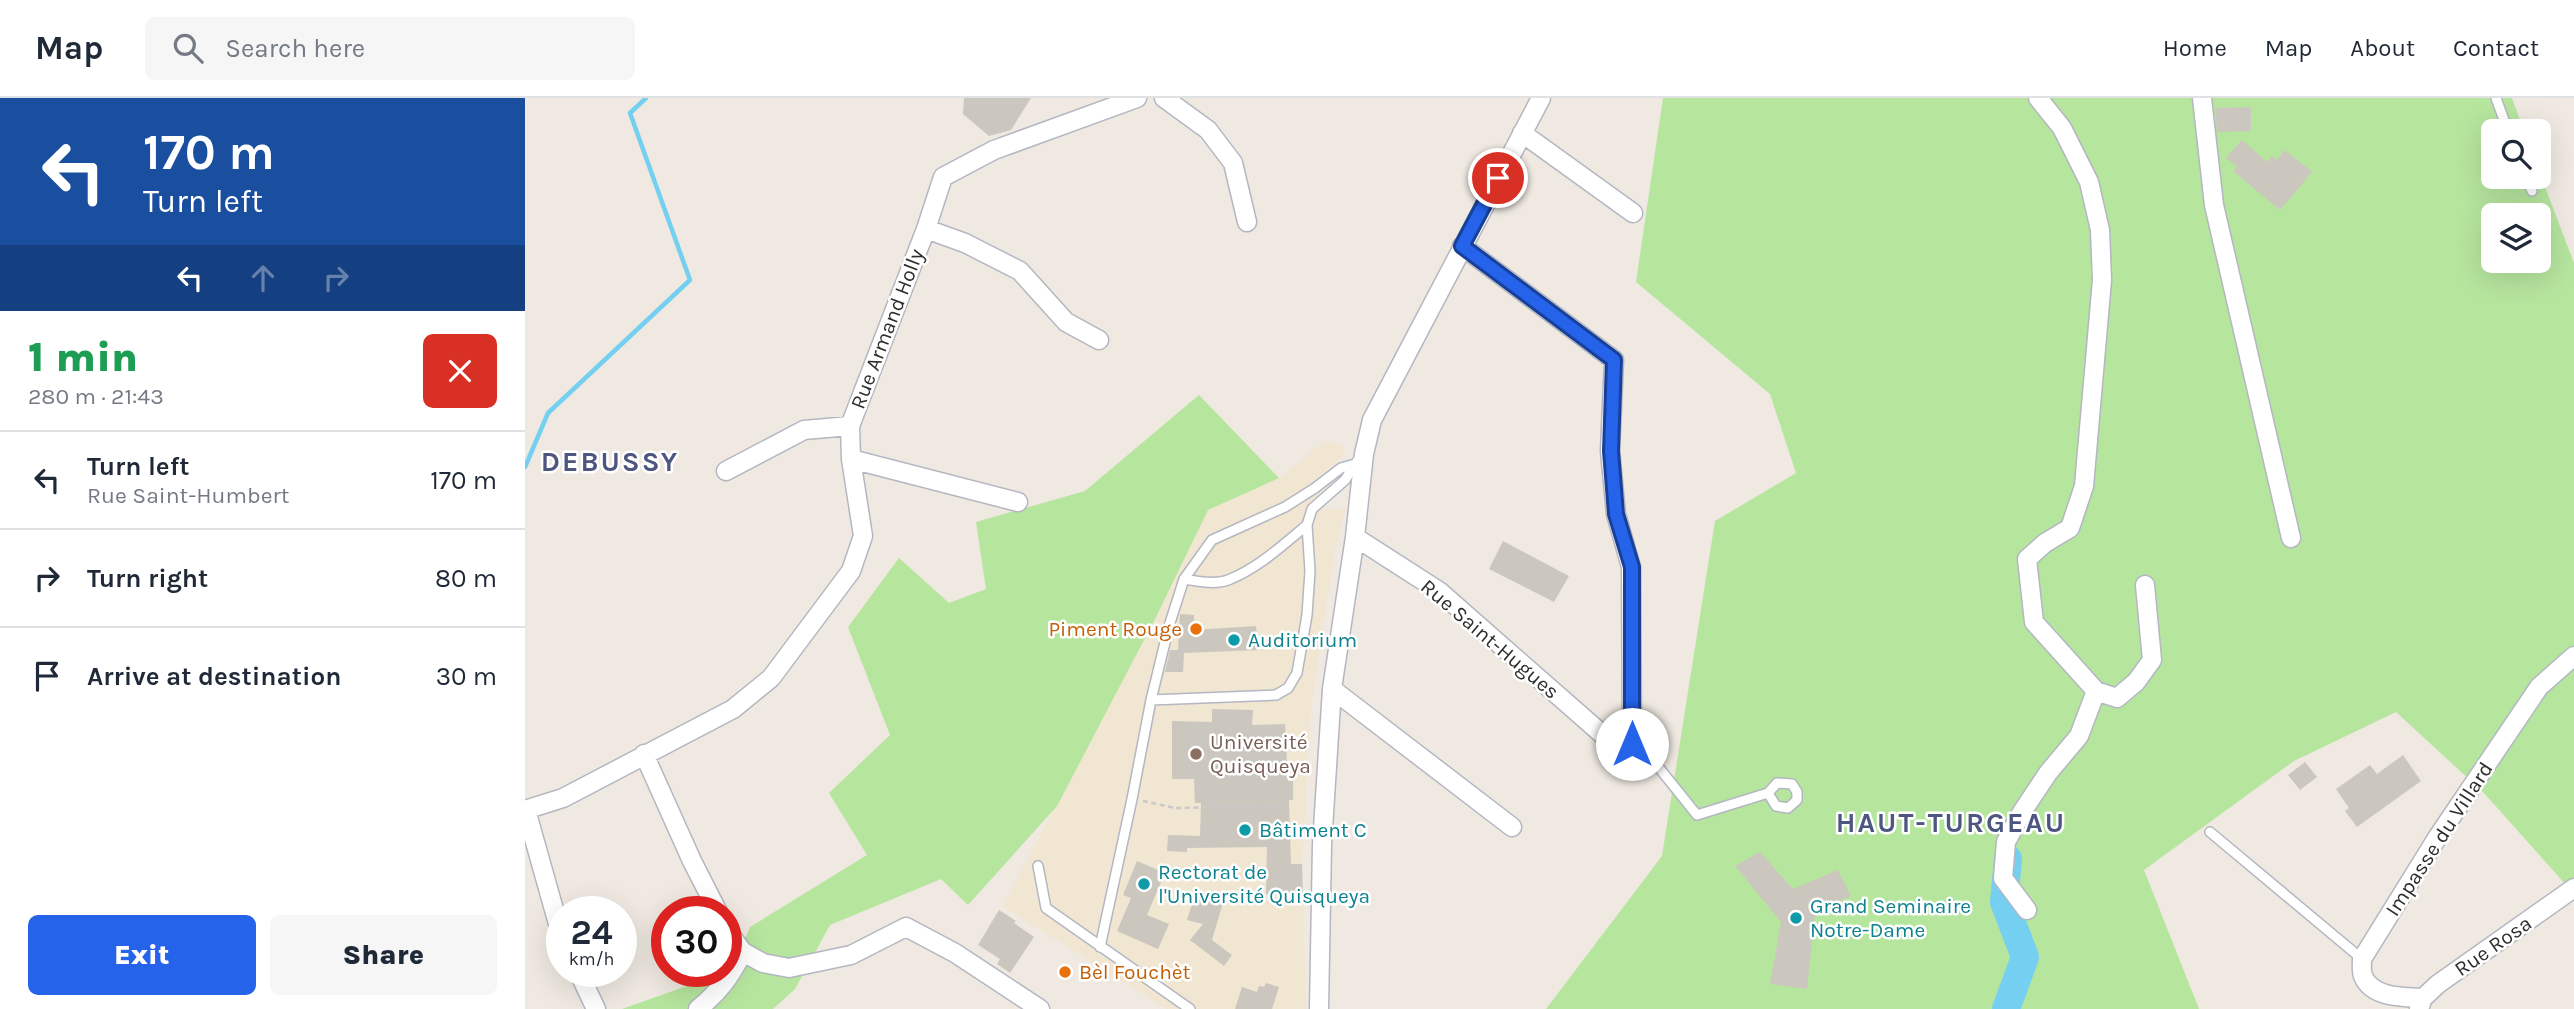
<!DOCTYPE html>
<meta charset="utf-8">
<style>
:root{--surface:#fff;--page:#f6f6f7;--text:#1f2937;--muted:#747a83;--line:#e0e1e3;--accent:#2563eb}
body{margin:0;font-family:Karla,sans-serif;background:var(--page);color:var(--text);height:100vh;display:flex;flex-direction:column;font-size:26px;white-space:nowrap}
*{box-sizing:border-box;margin:0}
p{font-size:23px;color:var(--muted)}
.icon{flex:none;width:38px;height:38px;fill:none;stroke:currentColor;stroke-width:2;stroke-linecap:round;stroke-linejoin:round}
.map{position:relative;flex:1;overflow:hidden}
.drawer{display:flex;flex-direction:column;background:var(--surface);width:525px}
.drawer>*{flex:none}
.guide{background:#1a4fa0;color:#fff;overflow:hidden}
.tools{position:absolute;left:1956px;top:21px;display:grid;gap:14px}
.tools a{display:grid;place-items:center;width:70px;height:70px;border-radius:10px;background:var(--surface);box-shadow:0 7px 28px #0002;font-size:35px}
.speed{position:absolute;left:21px;top:798px;display:flex;gap:14px;font-size:35px;font-weight:700;text-align:center}
.speed>*{display:grid;place-content:center;width:91px;height:91px;border-radius:50%;background:var(--surface);box-shadow:0 7px 28px #0002;line-height:1}
.speed small{font-size:18px;font-weight:400}
.speed .limit{border:10px solid #d22;background:#fff;color:#111}
.pin{position:absolute;display:grid;place-items:center;width:60px;height:60px;color:#fff;margin:-30px;border:4px solid #fff;border-radius:50%;box-shadow:0 2px 7px #0007}
.me{position:absolute;width:77px;margin:-38px;rotate:0deg;stroke-linejoin:round;filter:drop-shadow(0 0 5px #0008)}
.turn{display:flex;align-items:center;gap:24px;height:147px;padding:0 28px;font-size:32px}
.turn .icon{width:91px;height:91px;stroke-width:2.5}
.turn b{display:block;font-size:49px;line-height:60px}
.lanes{display:flex;align-items:center;height:66px;padding:0 28px;background:#0003;justify-content:center;gap:35px;direction:ltr}
.lanes .off{opacity:.35}
.round{display:grid;place-items:center;flex:none;width:74px;height:74px;border-radius:10px;background:var(--page)}
.summary{display:flex;align-items:center;justify-content:space-between;height:119px;padding:0 28px}
h1{font-size:42px;font-weight:800;line-height:52px;color:#1e9e55}
.primary-button{display:flex;gap:14px;margin-top:auto;padding:14px 28px}
.primary-button a{flex:1;height:80px;border-radius:10px;background:var(--accent);color:#fff;font-size:28px;font-weight:800;line-height:80px;text-align:center}
.primary-button a+a{background:var(--page);color:var(--text)}
ul{padding:0;list-style:none}
li{display:flex;align-items:center;gap:21px;height:98px;padding:0 28px;border-top:2px solid var(--line)}
li div{flex:1}
li b{display:block;font-size:26px}
li em{font-style:normal}
header{display:flex;align-items:center;gap:42px;box-sizing:border-box;height:98px;padding:0 35px;background:var(--surface);border-bottom:2px solid var(--line)}
header strong{font-size:33px}
nav{display:flex;gap:38px;margin-inline-start:auto;font-size:24px}
.search{width:490px;height:63px;background:var(--page);display:flex;align-items:center;gap:18px;box-sizing:border-box;padding:0 24px;border-radius:10px;color:var(--muted);font-size:26px}
main{display:flex;flex:1;min-height:0}
.map>svg:first-child{display:block}
.education{fill:#f0e6d1}
.green{fill:#b6e59e;fill-rule:evenodd}
.lines{fill:none;stroke-linecap:round;stroke-linejoin:round}
.stream{stroke:#75cff0;stroke-width:4.5}
.river{stroke:#75cff0;stroke-width:28}
.building{fill:#cbc7bf}
.lane-casing{stroke:#b4b7c1;stroke-width:12}
.street-casing{stroke:#b4b7c1;stroke-width:21}
.path{stroke:#c9c9c9;stroke-width:2.5;stroke-dasharray:5 3.5;stroke-linecap:butt}
.lane{stroke:#fff;stroke-width:9}
.street{stroke:#fff;stroke-width:18}
.route-casing{stroke:#184099;stroke-width:18}
.route{stroke:#2563eb;stroke-width:12}
.food-dot{fill:#e8710a;stroke:#fff;stroke-width:2.5}
.culture-dot{fill:#0f9aa8;stroke:#fff;stroke-width:2.5}
.education-dot{fill:#8d6e63;stroke:#fff;stroke-width:2.5}
.labels{text-anchor:middle;stroke-width:5;stroke-linejoin:round;paint-order:stroke}
.street-label{font-size:21px;fill:#2e2e2e;stroke:#fff}
.food-label{font-size:21px;fill:#c56008;stroke:#fff;text-anchor:end}
.culture-label{font-size:21px;fill:#0d838f;stroke:#fff;text-anchor:start}
.education-label{font-size:21px;fill:#785e54;stroke:#fff;text-anchor:start}
.district-label{font-size:28px;font-weight:bold;letter-spacing:2px;fill:#4d5680;stroke:#fff}
</style>
<header>
<strong>Map</strong>
<div class="search"><svg class="icon" aria-label="search" viewBox="0 0 24 24"><circle cx="10" cy="10" r="6"/><path d="M15 15l6 6"/></svg>Search here</div>
<nav><a>Home</a><a>Map</a><a>About</a><a>Contact</a></nav>
</header>
<main>
<section class="drawer">
<div class="guide">
<div class="turn"><svg class="icon" aria-label="left" viewBox="0 0 24 24"><path d="M17 20v-9H6M10 6l-5 5 5 5"/></svg><div><b>170 m</b>Turn left</div></div>
<div class="lanes"><svg class="icon" aria-label="left" viewBox="0 0 24 24"><path d="M17 20v-9H6M10 6l-5 5 5 5"/></svg><svg class="icon off" aria-label="ahead" viewBox="0 0 24 24"><path d="M12 20V5M6 11l6-6 6 6"/></svg><svg class="icon off" aria-label="right" viewBox="0 0 24 24"><path d="M7 20v-9h11M14 6l5 5-5 5"/></svg></div>
</div>
<div class="summary"><div><h1>1 min</h1><p>280 m · 21:43</p></div><a class="round" style="background:#d93025;color:#fff"><svg class="icon" aria-label="close" viewBox="0 0 24 24"><path d="M6 6l12 12M18 6L6 18"/></svg></a></div>
<ul>
<li><svg class="icon" aria-label="left" viewBox="0 0 24 24"><path d="M17 20v-9H6M10 6l-5 5 5 5"/></svg><div><b>Turn left</b><p>Rue Saint-Humbert</p></div><em>170 m</em></li>
<li><svg class="icon" aria-label="right" viewBox="0 0 24 24"><path d="M7 20v-9h11M14 6l5 5-5 5"/></svg><div><b>Turn right</b></div><em>80 m</em></li>
<li><svg class="icon" aria-label="arrive" viewBox="0 0 24 24"><path d="M6 21V4h12l-3 4 3 4H6"/></svg><div><b>Arrive at destination</b></div><em>30 m</em></li>
</ul>
<div class="primary-button"><a>Exit</a><a>Share</a></div>
</section>
<div class="map">
<svg width="2049" height="911" viewBox="0 0 2049 911">
<rect width="100%" height="100%" fill="#efe9e1"/>
<path class="education" d="M 800,343 L 818,348 L 820,356 L 788,383 L 797,411 L 820,411 L 809,457 L 786,610 L 777,766 L 781,911 L 641,911 L 478,808 L 631,519 L 683,412 L 754,380 Z"/>
<path class="green" d="M 1138,0 L 1987,0 L 1999,33 L 1969,33 L 1969,79 L 2014,79 L 2014,73 L 2049,165 L 2049,796 L 1959,695 L 1871,614 L 1769,663 L 1619,772 L 1674,911 L 1021,911 L 1137,758 L 1190,423 L 1271,375 L 1245,296 L 1111,184 ZM 1969,117 L 2014,117 L 2014,163 L 1969,163 Z
M 674,297 L 754,380 L 683,412 L 631,519 L 532,708 L 443,807 L 416,781 L 305,827 L 270,891 L 248,911 L 97,911 L 207,872 L 225,829 L 342,757 L 304,695 L 365,637 L 323,529 L 374,460 L 424,505 L 461,491 L 451,424 L 560,393 Z"/>
<g class="lines">
<path class="stream" d="M 0,369 L 23,315 L 165,182 L 105,15 L 121,0"/>
<path class="river" d="M 1481,911 L 1500,859 L 1479,804 L 1483,761"/>
</g>
<path class="building" d="M 439,0 L 506,0 L 486,32 L 464,38 L 438,16 Z
M 1726,9 L 1726,33 L 1692,34 L 1690,10 Z
M 1717,42 L 1742,64 L 1747,58 L 1752,62 L 1760,52 L 1787,74 L 1755,112 L 1708,73 L 1712,69 L 1701,60 Z
M 978,443 L 1044,478 L 1029,504 L 964,471 Z
M 655,516 L 669,517 L 669,532 L 731,528 L 733,552 L 659,555 L 658,574 L 640,574 L 645,552 L 653,552 Z
M 687,611 L 728,612 L 727,627 L 760,626 L 763,683 L 768,683 L 768,702 L 764,702 L 766,766 L 777,766 L 778,796 L 741,796 L 742,749 L 662,750 L 662,754 L 642,753 L 643,737 L 675,738 L 676,705 L 670,705 L 669,681 L 647,681 L 647,623 L 687,624 Z
M 1878,657 L 1896,683 L 1832,729 L 1820,713 L 1824,710 L 1811,691 L 1845,667 L 1852,676 Z
M 1780,664 L 1792,679 L 1775,692 L 1763,677 Z
M 1235,754 L 1268,791 L 1313,772 L 1326,798 L 1290,816 L 1282,891 L 1245,886 L 1256,824 L 1210,768 Z
M 612,763 L 640,775 L 622,817 L 644,826 L 633,851 L 592,833 L 606,800 L 598,797 Z
M 671,793 L 698,801 L 700,798 L 687,842 L 707,857 L 699,868 L 665,842 L 678,826 L 662,822 Z
M 474,812 L 491,823 L 489,825 L 509,839 L 485,875 L 472,866 L 475,861 L 453,847 Z
M 741,885 L 754,889 L 747,911 L 710,911 L 717,889 L 732,894 L 734,888 L 739,889 Z"/>
<g class="lines">
<g class="lane-casing">
<path id="lane" d="M 1971,0 L 1983,33
M 2001,79 L 2007,93
M 659,481 C 672,483 690,487 703,482 C 732,471 758,447 782,427
M 626,602 L 751,597 L 763,590 L 772,575 L 782,517 L 785,473 L 782,427 L 787,411 L 820,382 L 830,366
M 1107,646 L 1121,661 L 1135,671 L 1172,717 L 1243,695 L 1251,708 L 1263,710 L 1272,702 L 1272,694 L 1267,686 L 1252,685 L 1243,695
M 1685,734 L 1837,861
M 513,768 L 521,810 L 665,911
M 575,849 L 607,701 L 626,602 L 644,528 L 659,481 L 687,442 L 760,409 L 790,390 L 816,370 L 830,366 L 835,360"/>
</g>
<g class="street-casing">
<path id="street" d="M 639,0 L 683,32 L 708,65 L 722,124
M 1513,0 L 1537,30 L 1564,84 L 1575,132 L 1577,182 L 1559,388 L 1545,430 L 1520,445 L 1502,461 L 1509,524 L 1571,593 L 1592,600 L 1611,584 L 1627,562 L 1620,487
M 1677,0 L 1689,107 L 1766,440
M 997,35 L 1108,115
M 401,131 L 440,145 L 495,173 L 541,224 L 574,242
M 326,361 L 493,404
M 201,373 L 279,332 L 325,328
M 830,439 L 914,493 L 1094,651 L 1107,646 L 1106,469 L 1091,416 L 1085,353 L 1089,262 L 937,148
M 807,591 L 987,729
M 119,656 L 167,763 L 193,814
M 0,712 L 38,700 L 208,611 L 246,580 L 326,473 L 338,438 L 326,361 L 325,328 L 401,131 L 418,79 L 469,52 L 612,0
M 1,712 L 37,840
M 1502,812 L 1478,780 L 1481,744 L 1497,714 L 1523,675 L 1554,638 L 1571,593
M 201,831 L 218,854 L 238,865 L 264,870 L 326,857 L 381,829 L 430,855 L 515,911
M 53,873 L 71,911
M 1898,900 C 1878,899 1847,900 1838,878 C 1836,873 1837,866 1837,861 L 1912,740 L 2014,589 L 2049,558
M 173,911 C 195,893 205,879 218,854
M 794,911 L 797,746 L 807,591 L 830,439 L 839,356 L 847,322 L 1016,0
M 1894,911 L 1898,900 L 1913,886 L 2049,790"/>
</g>
<path class="path" d="M 618,703 L 650,710 L 757,708"/>
<use href="#lane" class="lane"/>
<use href="#street" class="street"/>
</g>
<g class="lines">
<g class="route-casing">
<path id="route" d="M 973,80 L 937,148 L 1089,262 L 1086,353 L 1091,416 L 1107,469 L 1107,646"/>
</g>
<use href="#route" class="route"/>
</g>
<g class="food-dot">
<circle cx="671" cy="531" r="7"/>
<circle cx="540" cy="874" r="7"/>
</g>
<g class="culture-dot">
<circle cx="709" cy="542" r="7"/>
<circle cx="720" cy="732" r="7"/>
<circle cx="619" cy="786" r="7"/>
<circle cx="1271" cy="820" r="7"/>
</g>
<circle class="education-dot" cx="671" cy="656" r="7"/>
<g class="labels">
<g class="street-label">
<text transform="translate(362 231) rotate(-69)" y="7">Rue Armand Holly</text>
<text transform="translate(965 541) rotate(40)" y="7">Rue Saint-Hugues</text>
<text transform="translate(1914 741) rotate(-57)" y="7">Impasse du Villard</text>
<text transform="translate(1968 848) rotate(-35)" y="7">Rue Rosa</text>
</g>
<g class="food-label">
<text x="657" y="538">Piment Rouge</text>
<text x="554" y="881" text-anchor="start">Bèl Fouchèt</text>
</g>
<g class="culture-label">
<text x="723" y="549">Auditorium</text>
<text x="734" y="739">Bâtiment C</text>
<text x="633" y="781">Rectorat de<tspan x="633" dy="24">l'Université Quisqueya</tspan></text>
<text x="1285" y="815">Grand Seminaire<tspan x="1285" dy="24">Notre-Dame</tspan></text>
</g>
<g class="education-label">
<text x="685" y="651">Université<tspan x="685" dy="24">Quisqueya</tspan></text>
</g>
<g class="district-label">
<text x="85" y="373">DEBUSSY</text>
<text x="1426" y="734">HAUT-TURGEAU</text>
</g>
</g>
</svg>
<div class="tools">
<a><svg class="icon" aria-label="search" viewBox="0 0 24 24"><circle cx="10" cy="10" r="6"/><path d="M15 15l6 6"/></svg></a>
<a><svg class="icon" aria-label="layers" viewBox="0 0 24 24"><path d="M12 4l9 5-9 5-9-5zM3 14l9 5 9-5"/></svg></a>
</div>
<div class="speed"><div>24<small>km/h</small></div><div class="limit">30</div></div>
<div class="pin" style="left:973px;top:80px;background:#d93025"><svg class="icon" aria-label="arrive" viewBox="0 0 24 24"><path d="M6 21V4h12l-3 4 3 4H6"/></svg></div>
<svg class="me" style="left:1107px;top:646px" viewBox="-20 -20 40 40"><circle r="19" fill="#fff"/><path d="M0-13L10 11 0 6-10 11z" fill="#2563eb"/></svg>
</div>
</main>
